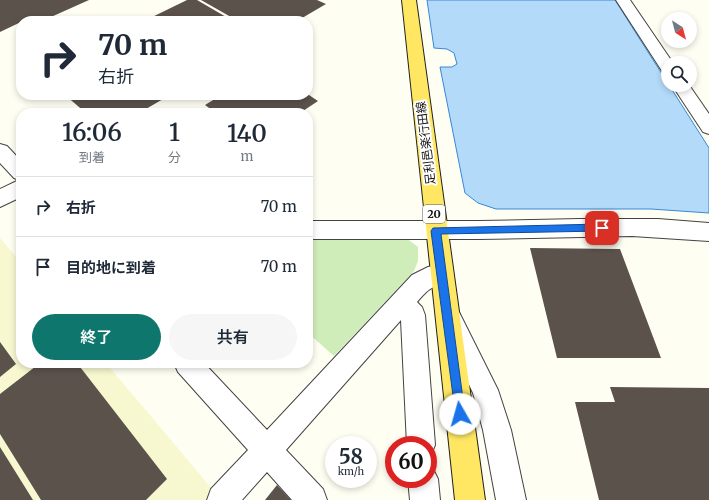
<!DOCTYPE html>
<html lang="ja">
<meta charset="utf-8">
<style>
:root{--surface:#fff;--page:#f6f6f7;--text:#1f2937;--muted:#747a83;--line:#e0e1e3;--accent:#0f766e}
body{margin:0;font-family:Merriweather,"Noto Sans JP",serif;background:var(--page);color:var(--text);height:100vh;display:flex;flex-direction:column;font-size:15px;white-space:nowrap}
*{box-sizing:border-box;margin:0}
p{font-size:13px;color:var(--muted)}
.icon{flex:none;width:22px;height:22px;fill:none;stroke:currentColor;stroke-width:2;stroke-linecap:round;stroke-linejoin:round}
.map{position:relative;flex:1;overflow:hidden}
.sheet{position:absolute;left:16px;top:108px;width:297px;height:260px;display:flex;flex-direction:column;background:var(--surface);border-radius:16px;box-shadow:0 2px 6px #0003}
.sheet>*{flex:none}
.banner{position:absolute;left:16px;top:16px;width:297px;height:84px;border-radius:16px;box-shadow:0 2px 6px #0003;background:#fff;color:var(--text);overflow:hidden}
.needle{width:26px;rotate:144deg}
.controls{position:absolute;left:661px;top:12px;display:grid;gap:8px}
.controls a{display:grid;place-items:center;width:36px;height:36px;border-radius:50%;background:var(--surface);box-shadow:0 2px 6px #0003;font-size:20px}
.speed{position:absolute;left:325px;top:436px;display:flex;gap:8px;font-size:20px;font-weight:700;text-align:center}
.speed>*{display:grid;place-content:center;width:52px;height:52px;border-radius:50%;background:var(--surface);box-shadow:0 2px 6px #0003;line-height:1}
.speed small{font-size:10px;font-weight:400}
.speed .limit{border:6px solid #d22;background:#fff;color:#111}
.pin{position:absolute;display:grid;place-items:center;width:34px;height:34px;color:#fff;margin:-17px;border-radius:8px;box-shadow:0 2px 6px #0006}
.me{position:absolute;width:44px;margin:-22px;rotate:353deg;stroke-linejoin:round;filter:drop-shadow(0 0 3px #0008)}
.turn{display:flex;align-items:center;gap:14px;height:84px;padding:0 16px;font-size:18px}
.turn .icon{width:52px;height:52px;stroke-width:2.5}
.turn b{display:block;font-size:28px;line-height:34px}
.eta{display:flex;justify-content:space-evenly;align-items:center;height:68px;text-align:center}
.eta b{font-size:24px;font-weight:600;line-height:28px}
.action{display:flex;gap:8px;margin-top:auto;padding:8px 16px}
.action a{flex:1;height:46px;border-radius:24px;background:var(--accent);color:#fff;font-size:16px;font-weight:600;line-height:46px;text-align:center}
.action a+a{background:var(--page);color:var(--text)}
ul{padding:0;list-style:none}
li{display:flex;align-items:center;gap:12px;height:60px;padding:0 16px;border-top:1px solid var(--line)}
li div{flex:1}
li b{display:block;font-size:15px}
li em{font-style:normal}
.map>svg:first-child{display:block}
.farmland{fill:#f7f7d0}
.green{fill:#cfedb9}
.water{fill:#b4dafa;stroke:#3688d6}
.building{fill:#5a524b}
.lines{fill:none;stroke-linecap:round;stroke-linejoin:round}
.minor-casing{stroke:#434343;stroke-width:2}
.major-casing{stroke:#212121;stroke-width:2}
.minor{fill:#fff;fill-rule:evenodd}
.major{fill:#ffe763;fill-rule:evenodd}
.route{fill:#1a73e8;stroke:#114b97}
.labels{text-anchor:middle;stroke-width:4;stroke-linejoin:round;paint-order:stroke}
.shield{fill:#fff;stroke:#585858;stroke-width:1}
.shield-label{font-size:11px;font-weight:bold;fill:#101010}
.street-label{font-size:12px;fill:#101010;stroke:#fff}
</style>
<div class="map">
<svg width="709" height="500" viewBox="0 0 709 500">
<rect width="100%" height="100%" fill="#fffef3"/>
<path class="farmland" d="M 0,238 L 21,263 L 21,363 L 106,363 L 217,495 L 212,500 L 0,500 Z"/>
<path class="green" d="M 308,238 L 406,238 L 418,247 L 418,261 L 414,271 L 334,356 L 308,333 Z"/>
<path class="water" d="M 427,0 L 615,0 L 709,148 L 709,213 L 651,209 L 496,209 L 478,203 L 465,193 L 440,67 L 452,67 L 457,64 L 454,53 L 447,49 L 434,48 Z"/>
<path class="building" d="M 0,0 L 89,0 L 42,21 L 35,16 L 21,21 L 21,22 L 0,32 Z
M 187,0 L 197,0 L 233,21 L 144,21 Z
M 201,0 L 317,0 L 326,4 L 297,21 L 238,21 Z
M 65,95 L 170,95 L 139,113 L 86,113 Z
M 221,95 L 309,95 L 318,101 L 300,113 L 216,113 L 205,105 Z
M 530,248 L 620,249 L 661,358 L 557,358 Z
M 0,342 L 16,364 L 0,377 Z
M 40,363 L 77,363 L 167,479 L 146,500 L 41,500 L 0,434 L 0,394 Z
M 610,387 L 709,388 L 709,500 L 599,500 L 575,402 L 615,402 Z
M 0,447 L 33,500 L 0,500 Z
M 277,485 L 291,500 L 265,500 Z"/>
<g class="lines">
<g class="minor-casing">
<path id="minor" d="M 616,0 L 630,0 L 673,63 L 668,63 L 668,72 L 662,71 Z
M 672,85 L 689,85 L 709,114 L 709,134 L 703,132 Z
M 0,144 L 7,146 L 21,161 L 21,197 L 0,207 L 0,189 L 19,180 L 14,178 L 0,163 Z
M 580,219 L 658,219 L 709,223 L 709,241 L 632,236 L 479,239 L 308,239 L 308,221 L 479,221 Z
M 442,264 L 450,267 L 453,274 L 450,281 C 431,288 431,286 417,302 L 422,307 L 425,315 L 435,445 L 431,455 L 428,456 L 428,445 L 407,445 L 401,320 L 286,450 L 323,489 L 327,500 L 292,500 L 267,472 L 242,500 L 207,500 L 211,489 L 248,450 L 178,372 L 174,363 L 204,363 L 267,430 L 412,275 L 428,267 Z
M 450,309 L 459,312 L 498,390 L 511,430 L 526,500 L 496,500 L 483,430 L 473,393 L 438,320 L 441,312 Z
M 428,466 L 433,469 L 438,479 L 440,500 L 410,500 L 408,479 L 428,479 Z"/>
</g>
<g class="major-casing">
<path id="major" d="M 402,0 L 416,0 L 485,500 L 455,500 Z"/>
</g>
<use href="#minor" class="minor"/>
<use href="#major" class="major"/>
</g>
<path class="route" d="M 602,224 L 606,228 L 602,231 L 441,234 L 465,414 L 464,418 L 460,420 L 456,418 L 431,231 L 433,228 Z"/>
<g class="labels">
<rect class="shield" x="423" y="205" width="22" height="18" rx="3"/>
<g class="shield-label">
<text x="434" y="218">20</text>
</g>
<g class="street-label">
<text transform="translate(426 143) rotate(-97)" y="4">足利邑楽行田線</text>
</g>
</g>
</svg>
<div class="controls">
<a><svg class="needle" viewBox="-14 -14 28 28"><path d="M0-13l5 13h-10z" fill="#e53935"/><path d="M0 13l5-13h-10z" fill="#747a83"/></svg></a>
<a><svg class="icon" aria-label="search" viewBox="0 0 24 24"><circle cx="10" cy="10" r="6"/><path d="M15 15l6 6"/></svg></a>
</div>
<div class="speed"><div>58<small>km/h</small></div><div class="limit">60</div></div>
<div class="pin" style="left:602px;top:228px;background:#d93025"><svg class="icon" aria-label="arrive" viewBox="0 0 24 24"><path d="M6 21V4h12l-3 4 3 4H6"/></svg></div>
<svg class="me" style="left:460px;top:414px" viewBox="-20 -20 40 40"><circle r="19" fill="#fff"/><path d="M0-13L10 11 0 6-10 11z" fill="#1a73e8"/></svg>
<div class="banner">
<div class="turn"><svg class="icon" aria-label="right" viewBox="0 0 24 24"><path d="M7 20v-9h11M14 6l5 5-5 5"/></svg><div><b>70 m</b>右折</div></div>
</div>
<section class="sheet">
<div class="eta">
<div><b>16:06</b><p>到着</p></div>
<div><b>1</b><p>分</p></div>
<div><b>140</b><p>m</p></div>
</div>
<ul>
<li><svg class="icon" aria-label="right" viewBox="0 0 24 24"><path d="M7 20v-9h11M14 6l5 5-5 5"/></svg><div><b>右折</b></div><em>70 m</em></li>
<li><svg class="icon" aria-label="arrive" viewBox="0 0 24 24"><path d="M6 21V4h12l-3 4 3 4H6"/></svg><div><b>目的地に到着</b></div><em>70 m</em></li>
</ul>
<div class="action"><a>終了</a><a>共有</a></div>
</section>
</div>
